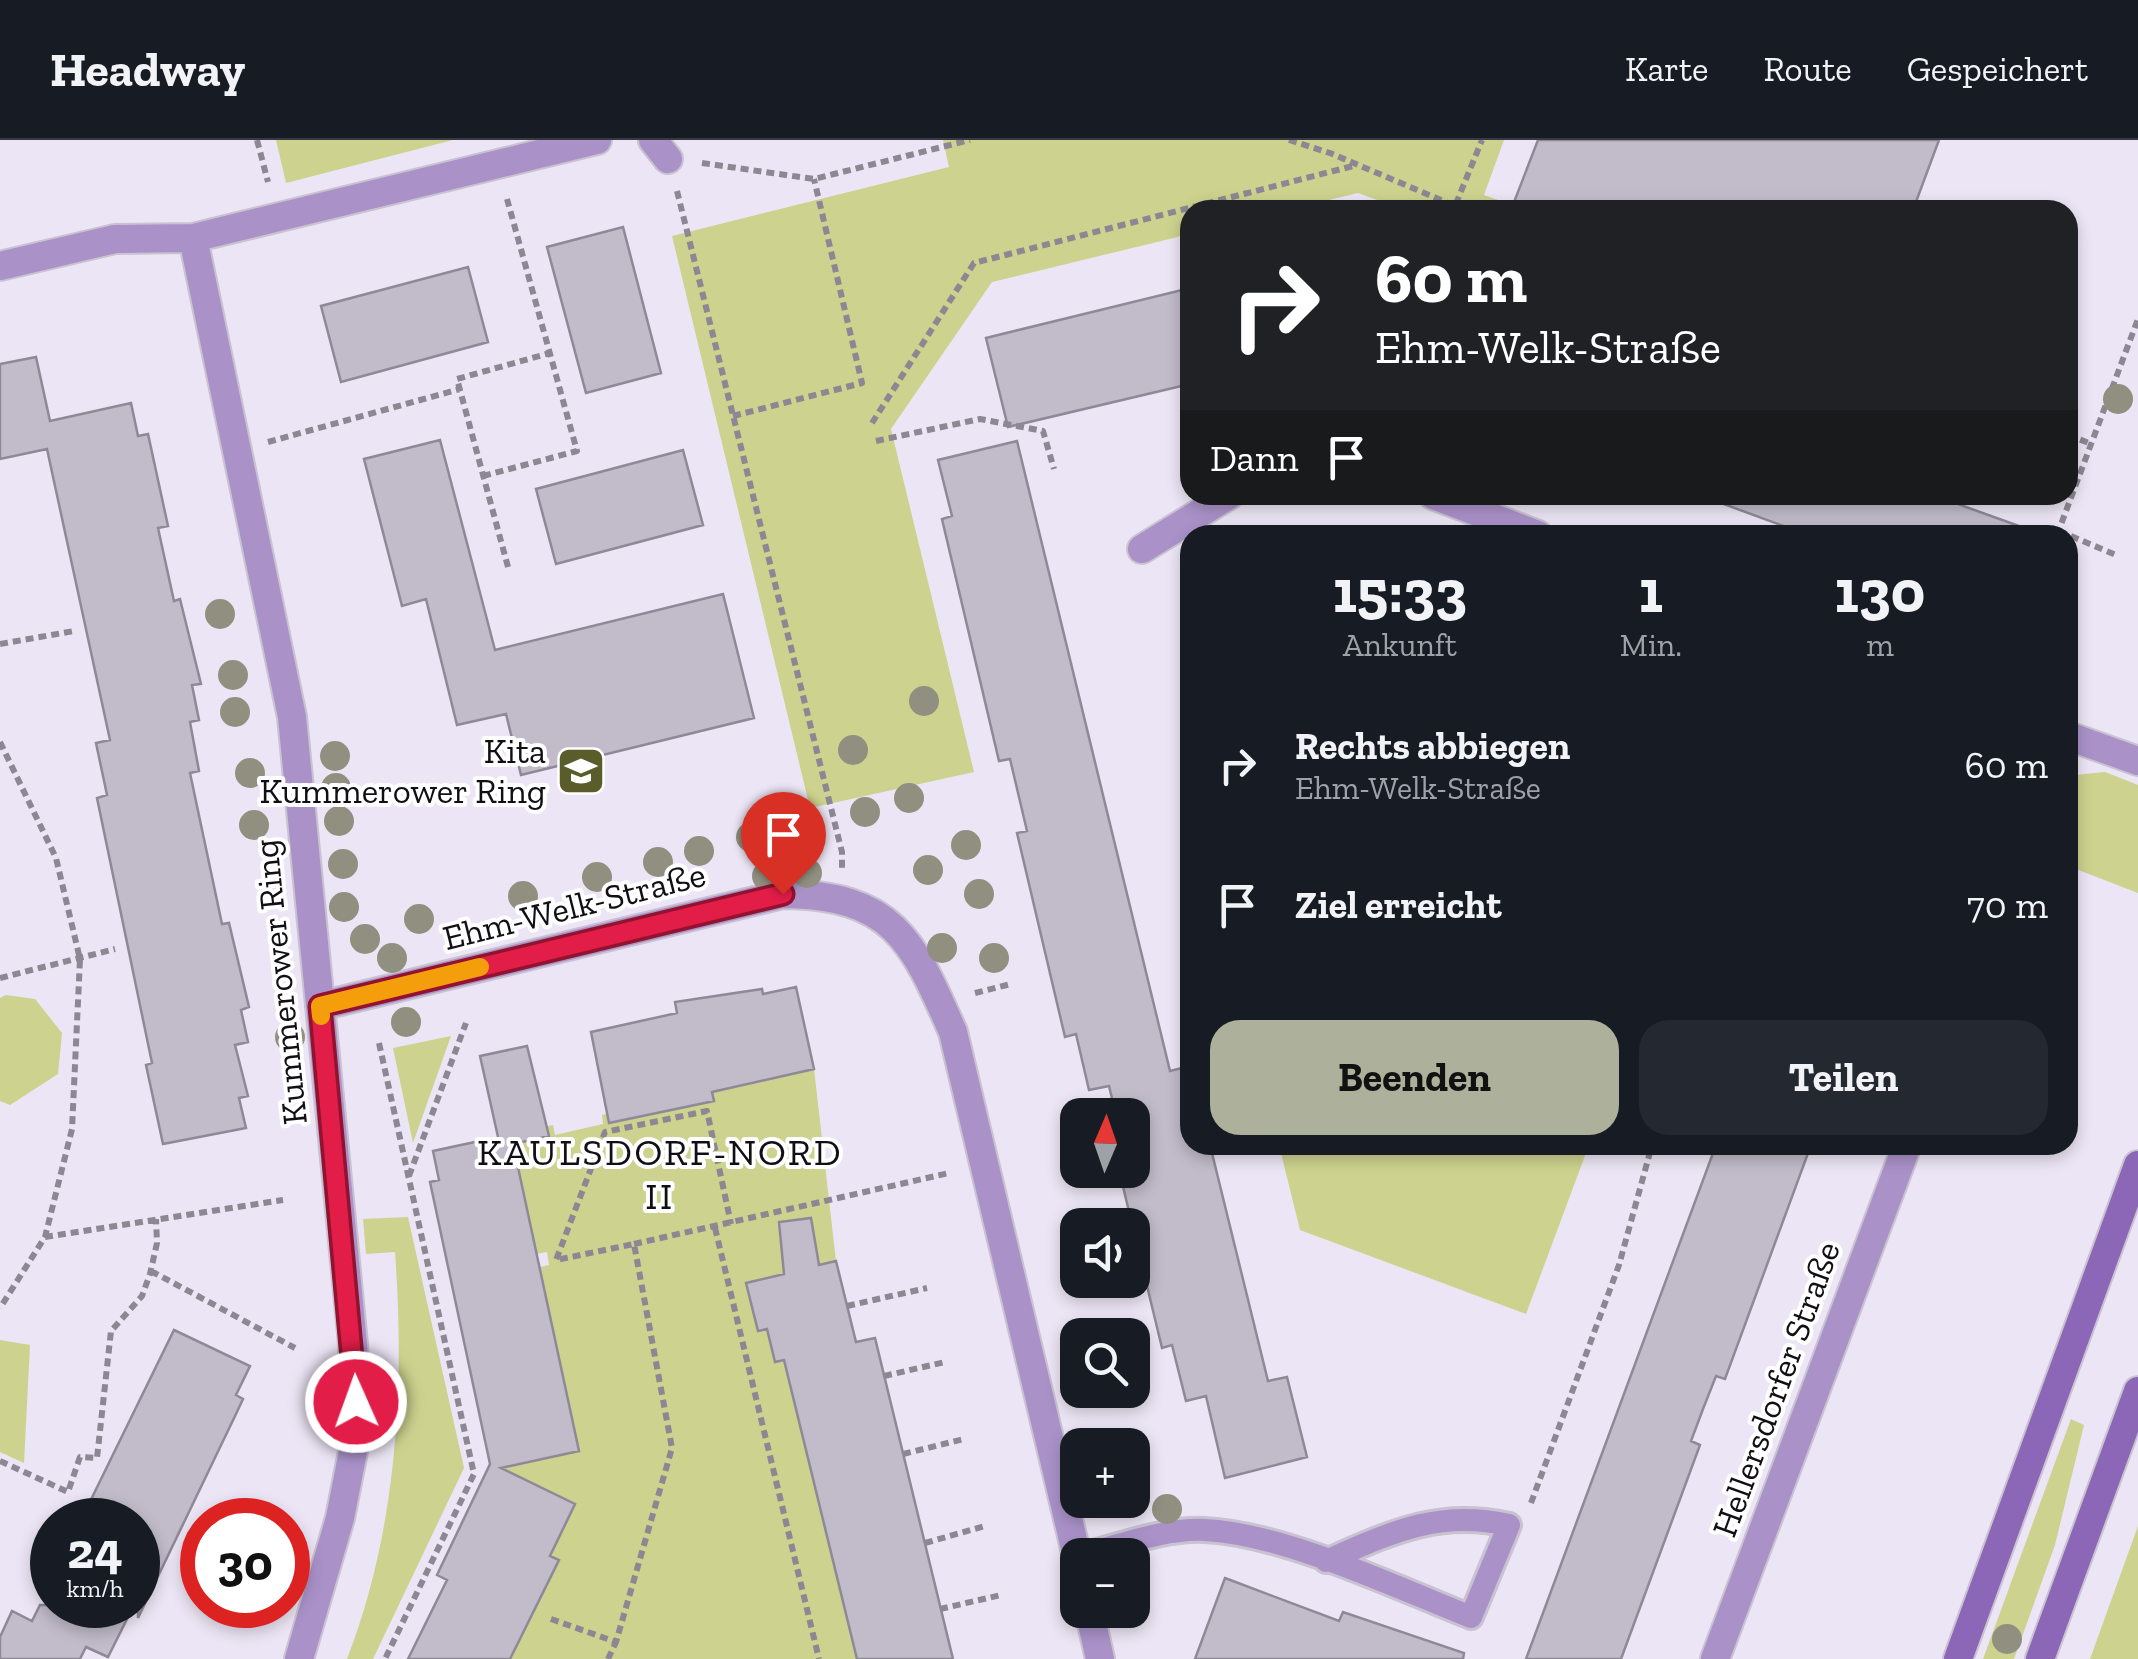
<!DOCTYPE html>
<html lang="de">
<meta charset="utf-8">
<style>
:root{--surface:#171b24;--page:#242831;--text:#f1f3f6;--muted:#9ea1a6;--line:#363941;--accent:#adb09a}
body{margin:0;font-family:"Zilla Slab",serif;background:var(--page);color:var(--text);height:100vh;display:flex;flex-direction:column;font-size:38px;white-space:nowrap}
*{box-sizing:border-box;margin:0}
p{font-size:32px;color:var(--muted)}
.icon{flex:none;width:55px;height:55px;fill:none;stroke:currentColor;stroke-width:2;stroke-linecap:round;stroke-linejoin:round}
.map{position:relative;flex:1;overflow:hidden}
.drawer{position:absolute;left:1180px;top:385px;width:898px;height:630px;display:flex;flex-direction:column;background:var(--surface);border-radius:30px;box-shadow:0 5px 15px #0003}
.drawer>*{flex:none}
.banner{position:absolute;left:1180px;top:60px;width:898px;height:305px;border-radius:30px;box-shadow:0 5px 15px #0003;background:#202124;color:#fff;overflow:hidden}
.needle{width:65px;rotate:2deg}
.buttons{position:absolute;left:1060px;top:958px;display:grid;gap:20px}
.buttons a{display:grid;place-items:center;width:90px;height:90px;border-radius:20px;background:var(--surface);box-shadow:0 5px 15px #0003;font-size:50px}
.speed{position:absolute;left:30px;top:1358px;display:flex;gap:20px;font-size:50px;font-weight:700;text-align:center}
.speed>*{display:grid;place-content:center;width:130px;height:130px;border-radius:50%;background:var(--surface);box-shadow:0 5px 15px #0003;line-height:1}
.speed small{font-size:25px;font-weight:400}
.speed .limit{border:15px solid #d22;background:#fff;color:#111}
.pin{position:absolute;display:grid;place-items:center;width:85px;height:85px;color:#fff;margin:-102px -42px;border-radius:50% 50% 50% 0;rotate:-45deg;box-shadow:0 0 10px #0007}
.pin .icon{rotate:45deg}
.me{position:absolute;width:110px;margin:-55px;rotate:358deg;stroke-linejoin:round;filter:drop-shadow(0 0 8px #0008)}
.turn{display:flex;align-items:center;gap:35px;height:210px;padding:0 30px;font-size:45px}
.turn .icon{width:130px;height:130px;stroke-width:2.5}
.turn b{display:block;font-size:70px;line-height:85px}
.then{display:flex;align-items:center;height:95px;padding:0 30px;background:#0003;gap:20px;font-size:38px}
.eta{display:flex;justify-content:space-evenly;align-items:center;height:170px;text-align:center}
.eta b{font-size:60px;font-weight:800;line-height:70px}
.action{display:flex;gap:20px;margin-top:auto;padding:20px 30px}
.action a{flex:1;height:115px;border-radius:30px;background:var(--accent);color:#111;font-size:40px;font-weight:800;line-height:115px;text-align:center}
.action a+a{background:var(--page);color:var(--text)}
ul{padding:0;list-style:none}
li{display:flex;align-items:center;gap:30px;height:140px;padding:0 30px}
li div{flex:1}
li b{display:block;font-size:38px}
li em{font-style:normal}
header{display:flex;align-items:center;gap:60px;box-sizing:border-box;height:140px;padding:0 50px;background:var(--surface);border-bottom:2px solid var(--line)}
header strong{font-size:48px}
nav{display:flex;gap:55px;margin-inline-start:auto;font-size:35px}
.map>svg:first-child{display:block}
.green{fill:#cdd28e}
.building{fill:#c1bbca;stroke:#8f8997;stroke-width:2.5}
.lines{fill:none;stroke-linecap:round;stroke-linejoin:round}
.service-casing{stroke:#c9c3d1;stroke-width:28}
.minor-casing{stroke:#c9c3d1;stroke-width:32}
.secondary-casing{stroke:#c9c3d1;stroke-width:32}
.path{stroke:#8c8792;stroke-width:6;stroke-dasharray:8 5;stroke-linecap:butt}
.service{stroke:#aa92c9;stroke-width:22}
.minor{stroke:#aa92c9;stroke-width:28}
.secondary{stroke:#8c66b7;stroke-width:28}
.tree{fill:#918f7f}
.route-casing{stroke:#92132f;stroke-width:25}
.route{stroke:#e11d48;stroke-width:18}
.slow{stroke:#f59e0b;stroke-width:18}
.labels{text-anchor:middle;stroke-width:8;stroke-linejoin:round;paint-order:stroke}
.poi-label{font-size:35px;fill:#110f14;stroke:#fff;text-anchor:end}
.street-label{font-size:35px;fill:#110f14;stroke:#fff}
.neighbourhood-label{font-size:38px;letter-spacing:2.5px;fill:#110f14;stroke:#fff}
</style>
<header>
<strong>Headway</strong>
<nav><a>Karte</a><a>Route</a><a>Gespeichert</a></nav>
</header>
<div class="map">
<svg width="2138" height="1519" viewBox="0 0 2138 1519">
<rect width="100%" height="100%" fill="#ece5f5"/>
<path class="green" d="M 276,0 L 453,0 L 286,43 Z
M 943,0 L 1504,0 L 1484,55 L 1527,70 L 1405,70 L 1358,53 L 1287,70 L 1190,70 L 1190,94 L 992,142 L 891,289 L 974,632 L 810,668 L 672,96 L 949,27 Z
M 2105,632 L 2138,645 L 2138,753 L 2068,726 L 2068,641 L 2075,635 Z
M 6,855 L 35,859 L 62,893 L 58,934 L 10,965 L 0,961 L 0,858 Z
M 451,896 L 413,1003 L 393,908 Z
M 814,929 L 836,1121 L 746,1143 L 763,1175 L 754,1177 L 757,1190 L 767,1189 L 775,1221 L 794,1217 L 817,1355 L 867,1519 L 510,1519 L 558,1421 L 550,1416 L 575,1365 L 501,1328 L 579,1311 L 540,1127 L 549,1125 L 547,1112 L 536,1114 L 511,994 L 553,985 L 555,995 L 603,984 L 602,975 L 630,968 L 633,979 L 714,961 L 712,952 Z
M 1279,1005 L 1589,1005 L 1526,1174 L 1300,1090 Z
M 408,1077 L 464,1328 L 373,1519 L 347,1519 C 397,1390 405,1248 395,1112 L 366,1114 L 363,1079 Z
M 0,1200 L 30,1205 L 24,1323 L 0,1312 Z
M 2071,1279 L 2084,1285 L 2055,1405 L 2014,1519 L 1983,1519 Z
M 2138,1386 L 2138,1519 L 2090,1519 Z"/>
<path class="building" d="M 1538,0 L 1939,0 L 1913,70 L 1511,70 Z
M 623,87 L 661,233 L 586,253 L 547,107 Z
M 468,127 L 488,202 L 341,242 L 321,166 Z
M 1190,148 L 1190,244 L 1008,287 L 986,198 Z
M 36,217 L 50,281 L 131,263 L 138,296 L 148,294 L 168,386 L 158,388 L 174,461 L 180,459 L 201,544 L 192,545 L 199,580 L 190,582 L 199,631 L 190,633 L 222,784 L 229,783 L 249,867 L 241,870 L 248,902 L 235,905 L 248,956 L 239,958 L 246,988 L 163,1004 L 146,925 L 152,923 L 97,658 L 107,655 L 96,603 L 110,600 L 47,309 L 0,319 L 0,224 Z
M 440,300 L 495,510 L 723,454 L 754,578 L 521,635 L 506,574 L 457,585 L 426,459 L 402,466 L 364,319 Z
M 1017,301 L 1170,931 L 1190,926 L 1190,1005 L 1210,1005 L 1268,1241 L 1287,1237 L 1307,1317 L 1225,1338 L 1206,1256 L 1186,1261 L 1172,1205 L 1162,1208 L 1119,1030 L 1132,1030 L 1132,975 L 1116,975 L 1109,946 L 1089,950 L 1076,894 L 1065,897 L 1017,693 L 1027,691 L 1010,619 L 999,621 L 942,379 L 952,376 L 938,320 Z
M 683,310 L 703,385 L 556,424 L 536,349 Z
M 1711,355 L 1958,355 L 1955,363 L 2030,390 L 2030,395 L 1808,395 L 1710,359 Z
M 796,847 L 814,929 L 712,952 L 714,961 L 609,983 L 591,892 L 677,873 L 675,862 L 762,849 L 763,854 Z
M 527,906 L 549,996 L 513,1004 L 579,1311 L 501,1328 L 575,1364 L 550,1416 L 559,1420 L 510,1519 L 408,1519 L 447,1440 L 437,1435 L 490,1324 L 430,1042 L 439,1040 L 433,1011 L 498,997 L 480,916 Z
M 1716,1005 L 1811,1005 L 1725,1239 L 1716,1236 L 1703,1269 L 1691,1301 L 1700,1305 L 1621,1519 L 1526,1519 Z
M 811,1078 L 819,1125 L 836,1121 L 856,1202 L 875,1198 L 953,1519 L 857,1519 L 784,1220 L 775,1222 L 767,1189 L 758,1191 L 746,1143 L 784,1134 L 779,1082 Z
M 174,1190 L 250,1226 L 236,1255 L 243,1259 L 236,1274 L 138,1478 L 138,1380 L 81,1380 Z
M 1225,1438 L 1339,1481 L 1343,1472 L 1464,1513 L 1463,1519 L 1195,1519 Z
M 40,1465 L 134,1465 L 108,1517 L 86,1507 L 80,1519 L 0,1519 L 0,1497 L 12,1471 L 32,1481 Z"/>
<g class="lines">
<g class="service-casing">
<path id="service" d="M 1083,1415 C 1121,1405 1166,1388 1205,1390 C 1285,1394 1395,1447 1471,1477 L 1509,1385 C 1438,1369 1390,1393 1326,1421"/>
</g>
<g class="minor-casing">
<path id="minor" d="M 653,0 L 668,19
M 193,98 L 292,577 L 353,1204 L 357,1291 L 340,1378 L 299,1519
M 0,126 L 115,99 L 193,98 L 597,0
M 1433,355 L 1538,395
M 1142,409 L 1229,355
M 2068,596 L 2138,621
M 320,866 L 783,754 C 894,755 913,801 953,892 L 1078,1421
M 1089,1470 L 1100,1519
M 1715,1519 L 1907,1005"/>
</g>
<g class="secondary-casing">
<path id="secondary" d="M 1958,1519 L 2138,1025
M 2040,1519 L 2138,1251"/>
</g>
<path class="path" d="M 257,0 L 268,42
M 1289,0 L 1330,13 L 1455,66
M 702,23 L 814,39 L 970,0
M 677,51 L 842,712 L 842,728
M 1465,70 L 1455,66 L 1482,0
M 733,276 L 862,243 L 814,39
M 872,283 L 974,123 L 1357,25
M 2068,295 L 2089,303
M 876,301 L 980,279 L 1043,291 L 1054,329
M 268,302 L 460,249
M 483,336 L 577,311 L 507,59
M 2059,391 L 2116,415
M 2057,395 L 2138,179
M 508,427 L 457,239 L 550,213
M 0,504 L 74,491
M 0,602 L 56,718 L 80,819 L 72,989 L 45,1097 L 0,1168
M 0,838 L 115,809
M 975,853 L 1011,844
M 379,903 L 474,1334 L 385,1519
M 409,1036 L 466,883
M 715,1088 L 819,1519
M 45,1097 L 283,1060
M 634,1104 L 949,1033
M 151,1131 L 295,1208
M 847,1166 L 927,1148
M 884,1236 L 945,1222
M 903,1314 L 964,1299
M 0,1321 L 68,1352 L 80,1317 L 97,1318 L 111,1191 L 142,1156 L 150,1134 L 157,1103 L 156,1079
M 1531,1363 L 1619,1125 L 1652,1005
M 925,1403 L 985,1386
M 940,1469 L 1001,1455
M 551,1479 L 616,1502 L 672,1308 L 634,1104 L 556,1120 L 605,992 L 707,971 L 731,1084
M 608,1519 L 616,1502"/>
<use href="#service" class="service"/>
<use href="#minor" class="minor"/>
<use href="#secondary" class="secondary"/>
</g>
<g class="tree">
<circle cx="2118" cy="259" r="15"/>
<circle cx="220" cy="474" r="15"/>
<circle cx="233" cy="535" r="15"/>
<circle cx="924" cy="561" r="15"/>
<circle cx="235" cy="572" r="15"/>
<circle cx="853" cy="610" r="15"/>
<circle cx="335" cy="616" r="15"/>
<circle cx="250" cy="633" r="15"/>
<circle cx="336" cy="648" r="15"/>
<circle cx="909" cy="658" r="15"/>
<circle cx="865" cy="672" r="15"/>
<circle cx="339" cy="681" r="15"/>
<circle cx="254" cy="685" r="15"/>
<circle cx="803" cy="686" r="15"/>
<circle cx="751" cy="697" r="15"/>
<circle cx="966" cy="705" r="15"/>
<circle cx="699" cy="711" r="15"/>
<circle cx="658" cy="722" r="15"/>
<circle cx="343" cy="724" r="15"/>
<circle cx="928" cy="730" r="15"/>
<circle cx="807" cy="733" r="15"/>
<circle cx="767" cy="736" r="15"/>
<circle cx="597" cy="737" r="15"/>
<circle cx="979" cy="754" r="15"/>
<circle cx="523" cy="756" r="15"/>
<circle cx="344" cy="767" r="15"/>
<circle cx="419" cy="779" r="15"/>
<circle cx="365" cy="799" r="15"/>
<circle cx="942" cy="808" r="15"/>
<circle cx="392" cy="818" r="15"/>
<circle cx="994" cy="818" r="15"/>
<circle cx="406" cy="882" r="15"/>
<circle cx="290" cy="897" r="15"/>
<circle cx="1167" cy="1369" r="15"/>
<circle cx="2007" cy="1499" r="15"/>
</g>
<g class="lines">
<g class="route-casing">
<path id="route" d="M 356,1262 L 320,866 L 783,754"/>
</g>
<use href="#route" class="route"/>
<path class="slow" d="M 321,876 L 320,866 L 480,827"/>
</g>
<defs>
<g id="school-square" transform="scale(2.5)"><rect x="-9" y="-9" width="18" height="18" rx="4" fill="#5a5d2a" stroke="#fff"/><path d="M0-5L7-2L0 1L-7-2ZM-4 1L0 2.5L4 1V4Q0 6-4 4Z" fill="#fff"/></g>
</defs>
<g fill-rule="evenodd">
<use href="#school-square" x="581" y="631"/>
</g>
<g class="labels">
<g class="poi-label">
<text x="546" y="623">Kita<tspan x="546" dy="40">Kummerower Ring</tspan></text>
</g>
<g class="street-label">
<text transform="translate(574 766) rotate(-14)" y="12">Ehm-Welk-Straße</text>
<text transform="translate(280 842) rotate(-96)" y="12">Kummerower Ring</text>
<text transform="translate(1776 1249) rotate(-70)" y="12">Hellersdorfer Straße</text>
</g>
<g class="neighbourhood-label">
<text x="660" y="1025">KAULSDORF-NORD<tspan x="660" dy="44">II</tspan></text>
</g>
</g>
</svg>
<div class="buttons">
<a><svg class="needle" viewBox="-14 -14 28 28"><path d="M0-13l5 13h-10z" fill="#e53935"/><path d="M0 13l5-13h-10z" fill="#9ea1a6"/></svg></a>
<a><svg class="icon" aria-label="sound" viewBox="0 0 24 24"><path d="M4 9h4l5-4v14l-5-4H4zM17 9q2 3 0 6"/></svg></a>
<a><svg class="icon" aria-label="search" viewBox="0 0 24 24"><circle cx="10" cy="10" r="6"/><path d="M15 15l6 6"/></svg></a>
<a>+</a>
<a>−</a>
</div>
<div class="speed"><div>24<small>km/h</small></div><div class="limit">30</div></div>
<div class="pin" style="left:783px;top:754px;background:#d93025"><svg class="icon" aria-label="arrive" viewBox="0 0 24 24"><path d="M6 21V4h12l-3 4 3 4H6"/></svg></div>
<svg class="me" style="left:356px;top:1262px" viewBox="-20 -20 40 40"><circle r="17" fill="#e11d48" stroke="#fff" stroke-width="3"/><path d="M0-11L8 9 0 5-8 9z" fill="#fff"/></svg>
<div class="banner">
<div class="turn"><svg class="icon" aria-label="right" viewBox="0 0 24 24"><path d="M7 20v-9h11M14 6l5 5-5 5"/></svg><div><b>60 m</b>Ehm-Welk-Straße</div></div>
<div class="then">Dann<svg class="icon" aria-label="arrive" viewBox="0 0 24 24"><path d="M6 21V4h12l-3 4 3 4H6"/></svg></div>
</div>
<section class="drawer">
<div class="eta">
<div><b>15:33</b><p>Ankunft</p></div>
<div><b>1</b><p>Min.</p></div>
<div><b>130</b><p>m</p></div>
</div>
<ul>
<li><svg class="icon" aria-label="right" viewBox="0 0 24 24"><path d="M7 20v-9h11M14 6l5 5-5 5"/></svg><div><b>Rechts abbiegen</b><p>Ehm-Welk-Straße</p></div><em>60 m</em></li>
<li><svg class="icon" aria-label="arrive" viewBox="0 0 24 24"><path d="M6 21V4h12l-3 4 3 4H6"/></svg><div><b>Ziel erreicht</b></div><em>70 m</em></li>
</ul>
<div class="action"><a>Beenden</a><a>Teilen</a></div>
</section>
</div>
